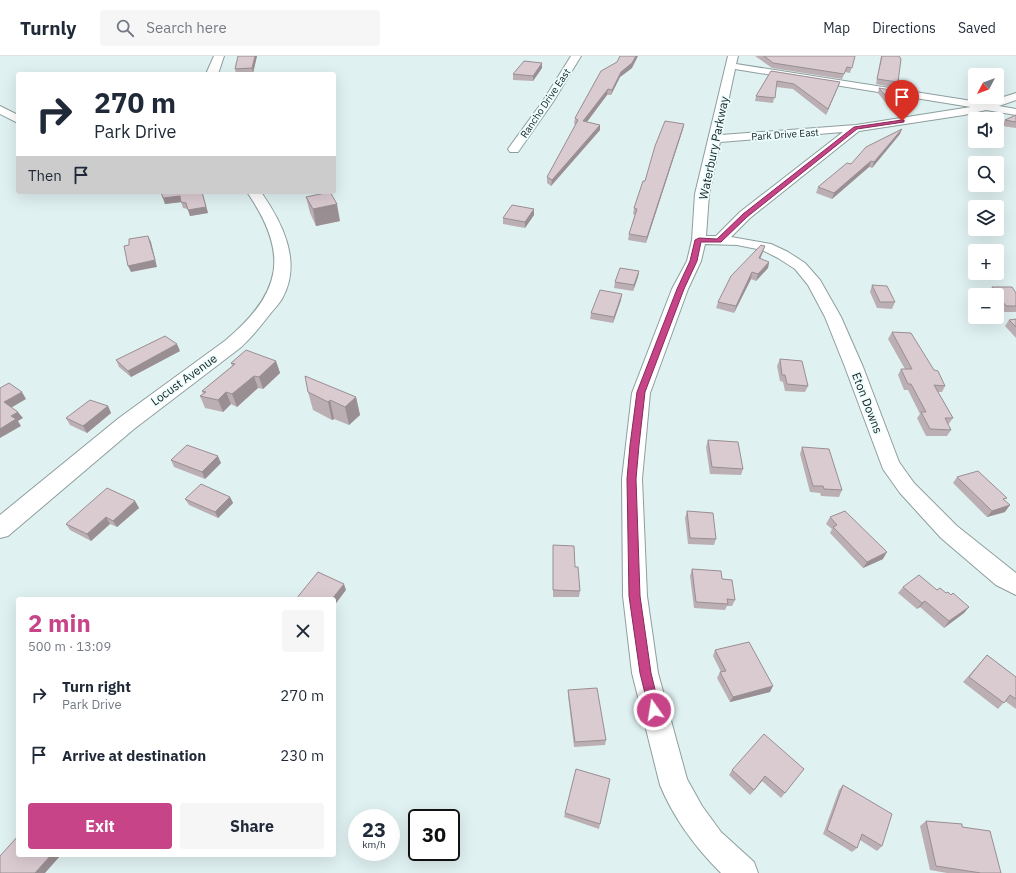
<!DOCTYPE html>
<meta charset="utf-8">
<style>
:root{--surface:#fff;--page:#f6f6f7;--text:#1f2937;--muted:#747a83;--line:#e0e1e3;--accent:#c84489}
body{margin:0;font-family:"IBM Plex Sans",sans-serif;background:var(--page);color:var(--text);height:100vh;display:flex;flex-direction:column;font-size:15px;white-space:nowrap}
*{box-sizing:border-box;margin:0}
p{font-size:13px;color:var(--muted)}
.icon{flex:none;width:22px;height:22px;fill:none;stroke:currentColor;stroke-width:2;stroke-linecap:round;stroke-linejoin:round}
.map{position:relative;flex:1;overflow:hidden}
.sheet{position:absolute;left:16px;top:541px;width:320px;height:260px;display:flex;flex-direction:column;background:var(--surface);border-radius:4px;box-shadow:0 4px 16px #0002}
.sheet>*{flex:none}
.top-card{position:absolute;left:16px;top:16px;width:320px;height:122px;border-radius:4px;box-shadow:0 4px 16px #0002;background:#fff;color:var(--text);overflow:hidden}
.needle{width:26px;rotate:229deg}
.controls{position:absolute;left:968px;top:12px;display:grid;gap:8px}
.controls a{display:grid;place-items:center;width:36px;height:36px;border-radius:4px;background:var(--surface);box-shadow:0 4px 16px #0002;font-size:20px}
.speed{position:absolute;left:348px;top:753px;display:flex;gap:8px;font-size:20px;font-weight:700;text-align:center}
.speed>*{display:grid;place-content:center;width:52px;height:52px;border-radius:50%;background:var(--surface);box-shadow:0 4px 16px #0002;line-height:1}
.speed small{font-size:10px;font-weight:400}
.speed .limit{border:2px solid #111;border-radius:6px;background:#fff;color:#111}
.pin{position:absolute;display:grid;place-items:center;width:34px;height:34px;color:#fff;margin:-41px -17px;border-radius:50% 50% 50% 0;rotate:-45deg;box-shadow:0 0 4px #0007}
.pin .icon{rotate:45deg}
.me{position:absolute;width:44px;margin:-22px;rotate:347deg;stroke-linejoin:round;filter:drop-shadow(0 0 3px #0008)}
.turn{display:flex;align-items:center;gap:14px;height:84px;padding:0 12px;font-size:18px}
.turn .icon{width:52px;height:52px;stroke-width:2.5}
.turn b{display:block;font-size:28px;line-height:34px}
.then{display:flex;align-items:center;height:38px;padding:0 12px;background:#0003;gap:8px;font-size:15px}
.round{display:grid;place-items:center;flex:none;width:42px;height:42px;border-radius:4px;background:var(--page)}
.overview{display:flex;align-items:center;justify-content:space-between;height:68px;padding:0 12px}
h1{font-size:24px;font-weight:700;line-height:30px;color:var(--accent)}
.cta{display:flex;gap:8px;margin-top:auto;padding:8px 12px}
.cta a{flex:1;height:46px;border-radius:4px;background:var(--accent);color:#fff;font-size:16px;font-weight:700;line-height:46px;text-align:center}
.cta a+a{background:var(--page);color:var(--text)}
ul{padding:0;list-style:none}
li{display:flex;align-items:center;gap:12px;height:60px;padding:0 12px}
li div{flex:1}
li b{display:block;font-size:15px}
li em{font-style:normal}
header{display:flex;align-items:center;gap:24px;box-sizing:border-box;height:56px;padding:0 20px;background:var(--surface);border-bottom:1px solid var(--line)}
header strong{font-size:19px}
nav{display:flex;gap:22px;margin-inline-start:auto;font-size:14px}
.search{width:280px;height:36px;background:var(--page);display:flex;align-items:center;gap:10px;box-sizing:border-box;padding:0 14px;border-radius:4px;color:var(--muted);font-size:15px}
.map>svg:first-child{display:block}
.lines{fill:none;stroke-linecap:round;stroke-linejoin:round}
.minor-casing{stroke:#8e9e9e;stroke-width:2}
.tertiary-casing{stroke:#8e9e9e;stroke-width:2}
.minor{fill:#fff;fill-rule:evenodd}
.tertiary{fill:#fff;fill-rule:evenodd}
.wall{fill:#bbafb4}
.shaded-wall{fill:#998e92}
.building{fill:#dacbd1;stroke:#998e92}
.route{fill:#c84489;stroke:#822c59}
.labels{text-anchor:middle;stroke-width:3.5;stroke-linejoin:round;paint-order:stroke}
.far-street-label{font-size:10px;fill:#191f1f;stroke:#edfefe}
.street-label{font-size:12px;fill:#191f1f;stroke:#edfefe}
</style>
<header>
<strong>Turnly</strong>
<div class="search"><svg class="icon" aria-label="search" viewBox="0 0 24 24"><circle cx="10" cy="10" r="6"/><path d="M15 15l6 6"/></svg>Search here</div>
<nav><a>Map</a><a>Directions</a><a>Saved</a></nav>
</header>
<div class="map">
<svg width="1016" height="817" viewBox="0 0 1016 817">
<rect width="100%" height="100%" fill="#e0f1f1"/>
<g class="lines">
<g class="minor-casing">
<path id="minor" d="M 571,0 L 581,0 L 553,46 L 518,96 L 510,96 L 508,93 L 543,45 Z
M 728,0 L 738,0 L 736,8 L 985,47 L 1016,37 L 1016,44 L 999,50 L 1016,53 L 1016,59 L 986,54 L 964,59 L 859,75 L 750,162 L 731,181 L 771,188 L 788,196 L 805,207 L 820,224 L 841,261 L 863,311 L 899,406 L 914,427 L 957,470 L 1016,517 L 1016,539 L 996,529 L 941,482 L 900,437 L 883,413 L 845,311 L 825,261 L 808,229 L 795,213 L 778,202 L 762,194 L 737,189 L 705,188 L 701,205 L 688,233 L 650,337 L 642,423 L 647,540 L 658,617 L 687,723 L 702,750 L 721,776 L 754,806 L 758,817 L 721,817 C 696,792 674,763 660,729 L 632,617 L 623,540 L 622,423 L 632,337 L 672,233 L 687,205 L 692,184 L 695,138 ZM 735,13 L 971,51 L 856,69 L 721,79 ZM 843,76 L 740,156 L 716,180 L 706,180 L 709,138 L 720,86 Z
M 0,50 L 18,59 L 18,67 L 0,58 Z"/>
</g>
<g class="tertiary-casing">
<path id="tertiary" d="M 214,0 L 224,0 L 218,18 L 206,18 Z
M 247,136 L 261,136 C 282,166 302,205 283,241 C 280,247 275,252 270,258 C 261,270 251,282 240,292 L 134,373 L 8,480 L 0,482 L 0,459 L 119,362 L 226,284 C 283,236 289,197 247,136 Z"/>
</g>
<use href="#minor" class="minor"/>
<use href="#tertiary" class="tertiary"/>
</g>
<path class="wall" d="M 257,0 L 253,17 L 236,18 L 235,13 Z
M 755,0 L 855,0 L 850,17 L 845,16 L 842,23 L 772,12 Z
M 881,0 L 899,0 L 898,26 L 896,32 L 876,28 Z
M 542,12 L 533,25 L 513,24 L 513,18 Z
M 632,12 L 620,21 L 611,39 L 607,39 L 587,66 L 600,69 L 600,74 L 551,130 L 547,127 L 547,121 L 576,69 L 574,68 L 575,62 L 601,15 Z
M 771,15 L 840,26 L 838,31 L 826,59 L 793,33 L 776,31 L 773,47 L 755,45 L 756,40 Z
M 879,32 L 910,45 L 908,50 L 888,50 L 878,37 Z
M 1016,59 L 1016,72 L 1002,70 L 1005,64 Z
M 684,68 L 683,73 L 646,187 L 628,184 L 629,178 L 635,159 L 633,158 L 634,152 L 645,125 Z
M 900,78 L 872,112 L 869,111 L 832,143 L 816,137 L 818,131 L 851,108 Z
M 161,136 L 202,136 L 208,157 L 190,160 L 188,153 L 183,152 L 181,146 L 165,148 Z
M 306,141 L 340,165 L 316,170 L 310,157 Z
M 534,153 L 534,159 L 525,172 L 503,168 L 503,162 Z
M 763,196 L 760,203 L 769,206 L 768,212 L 756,225 L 751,223 L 734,257 L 716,252 L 718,246 Z
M 639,215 L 638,221 L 633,235 L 614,232 L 615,226 Z
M 872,229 L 895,246 L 892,253 L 877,252 L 870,236 Z
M 992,231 L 1016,237 L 1016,256 L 1002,256 L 997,249 L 997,239 L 990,239 L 989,237 Z
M 621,244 L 613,267 L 590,263 L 591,257 Z
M 1016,263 L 1016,282 L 1005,270 L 1009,264 Z
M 892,276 L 934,314 L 945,330 L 942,336 L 938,336 L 953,362 L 948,369 L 951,374 L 947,380 L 926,380 L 917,362 L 920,358 L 908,334 L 904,334 L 898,319 L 901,313 L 905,313 L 888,283 Z
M 180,295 L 131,321 L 119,311 L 116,304 Z
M 780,303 L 808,330 L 805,336 L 785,335 L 783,326 L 780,325 L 777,310 Z
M 276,305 L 280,317 L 263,333 L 258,332 L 237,351 L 231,348 L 223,356 L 205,352 L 200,340 L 203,338 L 202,335 L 232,310 L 231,307 Z
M 308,336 L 356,341 L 360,359 L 349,369 L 334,363 L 332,364 L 313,354 Z
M 108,350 L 111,357 L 87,377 L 70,369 L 66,362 Z
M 708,384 L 743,413 L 741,419 L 710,418 L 706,391 Z
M 802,391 L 842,434 L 839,441 L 821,440 L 820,437 L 810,436 L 800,398 Z
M 171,404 L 221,407 L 205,423 L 174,411 Z
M 957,421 L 1005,444 L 1005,456 L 987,461 L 953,427 Z
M 230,441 L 233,447 L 218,462 L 189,449 L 185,443 Z
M 135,445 L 139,452 L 117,471 L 110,468 L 91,485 L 70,474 L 66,468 Z
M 687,455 L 716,483 L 714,489 L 688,488 L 685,462 Z
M 830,461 L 883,503 L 863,512 L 830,477 L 832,473 L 826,468 Z
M 553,489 L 575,511 L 580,535 L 579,541 L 553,541 Z
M 692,513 L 722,523 L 735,544 L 732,550 L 727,550 L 725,554 L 694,552 L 690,520 Z
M 903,531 L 946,537 L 969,551 L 964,557 L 944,572 L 920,551 L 917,553 L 898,537 Z
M 715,594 L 770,636 L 730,646 L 717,622 L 720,616 L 721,616 L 713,600 Z
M 987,599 L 1016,621 L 1016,653 L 1005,645 L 998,653 L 963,626 Z
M 568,634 L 606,684 L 605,689 L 574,691 L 568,639 Z
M 804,713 L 781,742 L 762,725 L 750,739 L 729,719 L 732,714 Z
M 843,729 L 882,790 L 877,795 L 860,784 L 857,792 L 852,796 L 823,778 L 839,734 Z
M 565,757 L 600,768 L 599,773 L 564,761 Z
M 926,765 L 962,771 L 1001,817 L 947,817 L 930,814 L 920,770 Z"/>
<path class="shaded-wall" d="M 255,0 L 257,0 L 253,17 L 252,12 Z
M 636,0 L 638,0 L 632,12 L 620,21 L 611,39 L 612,34 L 621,16 Z
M 542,7 L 542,12 L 533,25 L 533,20 Z
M 840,26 L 838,31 L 826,59 L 828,53 Z
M 608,33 L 607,39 L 583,71 L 583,65 Z
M 684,68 L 683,73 L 646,187 L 647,181 Z
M 600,69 L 600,74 L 551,130 L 552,124 Z
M 902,73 L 900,78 L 872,112 L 874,106 Z
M 871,105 L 869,111 L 832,143 L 834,137 Z
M 202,136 L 208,157 L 190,160 L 188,154 Z
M 180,140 L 182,146 L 165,148 L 163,142 Z
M 337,148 L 340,165 L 316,170 L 313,153 Z
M 534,153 L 534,159 L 525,172 L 525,166 Z
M 148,180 L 151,186 L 157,211 L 131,216 L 128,210 Z
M 765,190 L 763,196 L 757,209 L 759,202 Z
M 769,206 L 768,212 L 756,225 L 758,218 Z
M 639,215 L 638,221 L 633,235 L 634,229 Z
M 752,216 L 751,223 L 734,257 L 736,250 Z
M 622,238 L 621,244 L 613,267 L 614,261 Z
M 177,288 L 180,295 L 131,321 L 128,315 Z
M 276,305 L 280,317 L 263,333 L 259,321 Z
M 254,320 L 258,332 L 237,351 L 232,338 Z
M 22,336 L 26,343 L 9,353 L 4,346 Z
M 226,336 L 231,348 L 223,356 L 218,344 Z
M 356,341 L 360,359 L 349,369 L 345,351 Z
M 330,344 L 334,363 L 332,364 L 328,346 Z
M 108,350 L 111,357 L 87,377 L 83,370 Z
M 18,356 L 23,362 L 18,365 L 21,370 L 0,382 L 0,373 L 11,360 Z
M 218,400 L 221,407 L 205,423 L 202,416 Z
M 230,441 L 233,447 L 218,462 L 215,456 Z
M 135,445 L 139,452 L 117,471 L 113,465 Z
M 1010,449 L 1005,456 L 987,461 L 992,455 Z
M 106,461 L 110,468 L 91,485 L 87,478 Z
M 887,496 L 883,503 L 863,512 L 867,506 Z
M 344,528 L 346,534 L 334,550 L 334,543 L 332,543 Z
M 925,545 L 920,551 L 917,553 L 922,547 Z
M 969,551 L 964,557 L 944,572 L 949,565 Z
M 773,630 L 770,636 L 730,646 L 733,641 Z
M 765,720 L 762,725 L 750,739 L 754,734 Z
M 51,799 L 61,799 L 45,817 L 35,817 Z"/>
<path class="building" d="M 238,0 L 255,0 L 252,12 L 235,13 Z
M 620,0 L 636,0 L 632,7 L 621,16 L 612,34 L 608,33 L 583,65 L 600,69 L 552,124 L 547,121 L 578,64 L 575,62 L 601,15 L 617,6 Z
M 764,0 L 855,0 L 852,12 L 847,11 L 844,18 L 773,7 Z
M 882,0 L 899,0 L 901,3 L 898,26 L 877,23 Z
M 524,5 L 542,7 L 533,20 L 513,18 Z
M 771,15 L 840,26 L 828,53 L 794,28 L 777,25 L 775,42 L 756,40 Z
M 879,32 L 902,36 L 910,45 L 890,45 Z
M 1016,59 L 1016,66 L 1005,64 Z
M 665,65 L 684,68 L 647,181 L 629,178 L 637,153 L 634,152 L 643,125 L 645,125 L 655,90 Z
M 902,73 L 874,106 L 871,105 L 834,137 L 818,131 L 847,107 L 851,108 L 866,91 Z
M 161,136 L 202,136 L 206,151 L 188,154 L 186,147 L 181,146 L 180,140 L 163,142 Z
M 330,136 L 337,148 L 313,153 L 306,141 Z
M 512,149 L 534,153 L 525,166 L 503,162 Z
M 148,180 L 155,204 L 128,210 L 124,190 L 129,189 L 129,183 Z
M 761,189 L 765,190 L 759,202 L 769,206 L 758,218 L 752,216 L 736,250 L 718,246 L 731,220 Z
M 620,212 L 639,215 L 634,229 L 615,226 Z
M 872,229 L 887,230 L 895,246 L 880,246 Z
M 992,231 L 1012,231 L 1016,237 L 1016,250 L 1006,250 Z
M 600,234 L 622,238 L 614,261 L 591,257 Z
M 1016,263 L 1016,271 L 1009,264 Z
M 892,276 L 911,277 L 934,314 L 938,315 L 945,330 L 934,329 L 953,362 L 945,362 L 951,374 L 930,373 L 921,356 L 926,356 L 911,328 L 908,328 L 901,313 L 912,313 Z
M 165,280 L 177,288 L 128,315 L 116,304 Z
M 246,294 L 276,305 L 259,321 L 254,320 L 232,338 L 226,336 L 218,344 L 200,340 L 206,336 L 202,335 L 235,308 L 231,307 Z
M 780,303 L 802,305 L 808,330 L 787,328 L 785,319 L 782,319 Z
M 305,320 L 356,341 L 345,351 L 330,344 L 328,346 L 308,336 Z
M 9,327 L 22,336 L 4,346 L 18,356 L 11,360 L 16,363 L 0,373 L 0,332 Z
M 90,344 L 108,350 L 83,370 L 66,362 Z
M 708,384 L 738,386 L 743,413 L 712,411 Z
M 187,389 L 218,400 L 202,416 L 171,404 Z
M 802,391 L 829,393 L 842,434 L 824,433 L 823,430 L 813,430 Z
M 978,415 L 1007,442 L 1003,443 L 1010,449 L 992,455 L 957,421 Z
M 201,428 L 230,441 L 215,456 L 185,443 Z
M 107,432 L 135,445 L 113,465 L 106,461 L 87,478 L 66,468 Z
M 687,455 L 713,457 L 716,483 L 690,482 Z
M 845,455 L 887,496 L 867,506 L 833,471 L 837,469 L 830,461 Z
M 553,489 L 574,490 L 575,511 L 578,511 L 580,535 L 553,534 Z
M 692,513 L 721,515 L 722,523 L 732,524 L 735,544 L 727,543 L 728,548 L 696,546 Z
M 318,516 L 344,528 L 332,543 L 296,543 Z
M 919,519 L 937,534 L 940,532 L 946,537 L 948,536 L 951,539 L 953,537 L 969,551 L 949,565 L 925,545 L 922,547 L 903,531 Z
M 749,586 L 773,630 L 733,641 L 720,616 L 726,615 L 715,594 Z
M 987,599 L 1016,621 L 1016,643 L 1010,639 L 1004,647 L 969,621 Z
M 597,632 L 606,684 L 575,686 L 568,634 Z
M 764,678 L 804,713 L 785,737 L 765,720 L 754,734 L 732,714 Z
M 576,713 L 610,723 L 600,768 L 565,757 Z
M 843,729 L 892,758 L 882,790 L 862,778 L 857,792 L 827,774 Z
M 926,765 L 962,768 L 962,771 L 990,775 L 1001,817 L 981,817 L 936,810 Z
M 18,780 L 18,799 L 51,799 L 35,817 L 0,817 L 0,800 Z"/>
<path class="route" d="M 902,64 L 904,64 L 904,66 L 857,73 L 747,161 L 721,186 L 701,186 L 697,205 L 684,233 L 645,336 L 639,389 L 636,423 L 640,540 L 651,617 L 660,654 L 659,658 L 654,660 L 650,658 L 640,617 L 629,540 L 627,423 L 630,389 L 637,336 L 677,233 L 690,205 L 695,184 L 699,182 L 717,183 L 743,158 L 854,71 Z"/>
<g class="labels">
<g class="far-street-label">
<text transform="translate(545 47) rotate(-56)" y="4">Rancho Drive East</text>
<text transform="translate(785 78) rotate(-4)" y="4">Park Drive East</text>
</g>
<g class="street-label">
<text transform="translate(714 92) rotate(-78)" y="4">Waterbury Parkway</text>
<text transform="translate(184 324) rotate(-36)" y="4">Locust Avenue</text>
<text transform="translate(867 347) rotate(69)" y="4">Eton Downs</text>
</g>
</g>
</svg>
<div class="controls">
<a><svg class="needle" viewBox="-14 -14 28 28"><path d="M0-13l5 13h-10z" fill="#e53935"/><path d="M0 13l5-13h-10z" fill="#747a83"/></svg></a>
<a><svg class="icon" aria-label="sound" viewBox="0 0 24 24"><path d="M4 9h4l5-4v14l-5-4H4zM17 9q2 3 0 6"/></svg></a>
<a><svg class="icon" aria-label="search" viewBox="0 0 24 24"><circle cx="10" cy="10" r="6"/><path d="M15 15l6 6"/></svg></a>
<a><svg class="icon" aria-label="layers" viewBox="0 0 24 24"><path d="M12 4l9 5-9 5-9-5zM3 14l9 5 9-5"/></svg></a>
<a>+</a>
<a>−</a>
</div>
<div class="speed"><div>23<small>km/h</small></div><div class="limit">30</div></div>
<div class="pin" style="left:902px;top:65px;background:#d93025"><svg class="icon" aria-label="arrive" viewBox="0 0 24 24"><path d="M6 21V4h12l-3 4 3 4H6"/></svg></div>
<svg class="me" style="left:654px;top:654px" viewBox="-20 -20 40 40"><circle r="17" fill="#c84489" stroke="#fff" stroke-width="3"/><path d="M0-11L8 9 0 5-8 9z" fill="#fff"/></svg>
<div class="top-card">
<div class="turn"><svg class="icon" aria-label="right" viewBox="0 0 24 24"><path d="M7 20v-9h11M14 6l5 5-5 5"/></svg><div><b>270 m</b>Park Drive</div></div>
<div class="then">Then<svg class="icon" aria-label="arrive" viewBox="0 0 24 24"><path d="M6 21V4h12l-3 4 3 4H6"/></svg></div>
</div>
<section class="sheet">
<div class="overview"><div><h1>2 min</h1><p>500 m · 13:09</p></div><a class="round"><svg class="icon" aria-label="close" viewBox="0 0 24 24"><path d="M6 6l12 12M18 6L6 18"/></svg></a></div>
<ul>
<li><svg class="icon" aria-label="right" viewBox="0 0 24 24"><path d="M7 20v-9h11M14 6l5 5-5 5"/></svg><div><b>Turn right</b><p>Park Drive</p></div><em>270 m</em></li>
<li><svg class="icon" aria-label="arrive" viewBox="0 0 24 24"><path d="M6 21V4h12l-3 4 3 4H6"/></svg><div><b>Arrive at destination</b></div><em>230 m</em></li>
</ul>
<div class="cta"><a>Exit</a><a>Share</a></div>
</section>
</div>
